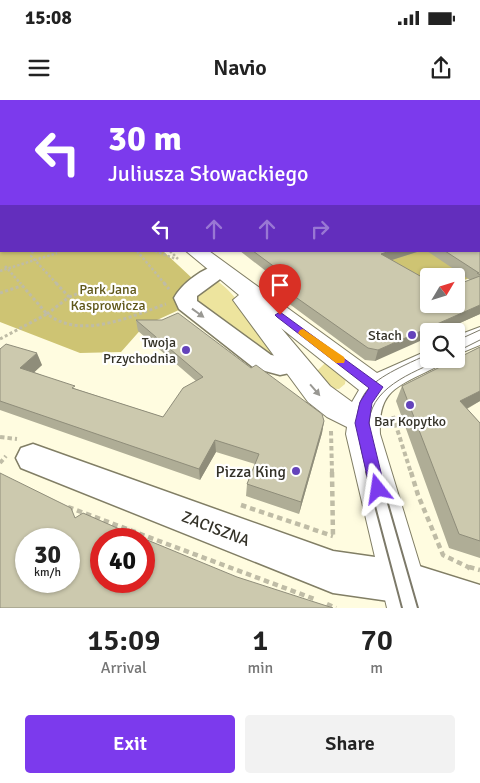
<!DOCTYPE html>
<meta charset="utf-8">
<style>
:root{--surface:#fff;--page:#f2f2f2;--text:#222;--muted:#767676;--accent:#7c3aed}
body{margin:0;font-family:Signika,sans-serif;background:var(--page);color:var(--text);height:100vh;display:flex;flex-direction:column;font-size:19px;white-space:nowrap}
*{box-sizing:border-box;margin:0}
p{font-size:16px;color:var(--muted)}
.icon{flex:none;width:28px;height:28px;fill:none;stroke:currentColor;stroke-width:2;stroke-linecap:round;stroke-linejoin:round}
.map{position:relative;height:508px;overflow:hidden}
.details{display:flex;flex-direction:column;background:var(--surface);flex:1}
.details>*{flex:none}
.banner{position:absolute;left:0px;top:0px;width:480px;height:152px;box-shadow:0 1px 4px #0004;background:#7c3aed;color:#fff;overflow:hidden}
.needle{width:32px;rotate:52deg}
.fabs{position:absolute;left:420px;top:168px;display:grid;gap:10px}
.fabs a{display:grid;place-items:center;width:45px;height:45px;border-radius:5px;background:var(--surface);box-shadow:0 1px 4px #0004;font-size:25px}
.speed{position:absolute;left:15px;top:428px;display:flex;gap:10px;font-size:25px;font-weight:700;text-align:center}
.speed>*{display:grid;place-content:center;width:65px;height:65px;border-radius:50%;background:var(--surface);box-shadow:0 1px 4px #0004;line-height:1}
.speed small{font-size:12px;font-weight:400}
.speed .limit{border:8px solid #d22;background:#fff;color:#111}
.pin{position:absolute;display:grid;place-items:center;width:42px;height:42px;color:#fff;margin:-51px -21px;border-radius:50% 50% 50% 0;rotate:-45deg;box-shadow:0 0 5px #0007}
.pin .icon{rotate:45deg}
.me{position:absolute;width:55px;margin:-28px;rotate:345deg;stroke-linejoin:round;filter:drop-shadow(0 0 4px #0008)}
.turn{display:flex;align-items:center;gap:18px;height:105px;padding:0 25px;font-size:22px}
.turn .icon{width:65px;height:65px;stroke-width:2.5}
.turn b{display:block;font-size:35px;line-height:42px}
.lanes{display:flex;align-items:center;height:48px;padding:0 25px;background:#0003;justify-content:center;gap:25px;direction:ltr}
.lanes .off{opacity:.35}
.eta{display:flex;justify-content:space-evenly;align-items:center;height:85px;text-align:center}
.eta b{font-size:30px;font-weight:600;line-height:35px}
.primary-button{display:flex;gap:10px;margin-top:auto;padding:10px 25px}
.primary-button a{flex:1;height:58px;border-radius:5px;background:var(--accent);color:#fff;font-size:20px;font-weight:600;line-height:58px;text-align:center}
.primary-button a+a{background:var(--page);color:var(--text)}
.status{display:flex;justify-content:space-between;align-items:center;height:35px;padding:0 25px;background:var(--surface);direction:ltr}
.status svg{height:14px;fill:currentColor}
header{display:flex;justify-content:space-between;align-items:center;height:65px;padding:0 25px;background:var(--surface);font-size:22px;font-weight:600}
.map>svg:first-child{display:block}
.green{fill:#ede49e}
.forest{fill:#cec473}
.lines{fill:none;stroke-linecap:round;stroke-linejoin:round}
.minor-casing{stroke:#817e65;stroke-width:3}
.tertiary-casing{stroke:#817e65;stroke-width:2}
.path-far3{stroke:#bfbca6;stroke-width:2.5;stroke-dasharray:2.5 2;stroke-linecap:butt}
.path-far2{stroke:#bfbca6;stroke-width:3;stroke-dasharray:3 2.5;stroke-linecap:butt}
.path-far1{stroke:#bfbca6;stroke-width:4;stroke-dasharray:4.5 3;stroke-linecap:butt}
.path{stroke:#bfbca6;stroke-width:4.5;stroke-dasharray:5.5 4;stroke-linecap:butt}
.minor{fill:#fff;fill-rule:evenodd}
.tertiary{fill:#fff;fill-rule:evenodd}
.tram-far1{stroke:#7c7969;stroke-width:1}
.tram{stroke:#7c7969;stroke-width:2}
.wall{fill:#afad96}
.shaded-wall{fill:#8f8d7a}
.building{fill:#ccc9ae;stroke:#8f8d7a;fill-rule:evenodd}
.oneway{fill:#999893}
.route{fill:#7c3aed;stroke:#51269a}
.slow{fill:#f59e0b}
.poi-dot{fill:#6443bb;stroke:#fff;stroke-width:2}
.labels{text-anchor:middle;stroke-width:4.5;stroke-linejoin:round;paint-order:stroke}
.park-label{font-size:14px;fill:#60581b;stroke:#fff}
.poi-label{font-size:14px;fill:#333127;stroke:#fff;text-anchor:end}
.near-poi-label{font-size:16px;fill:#333127;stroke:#fff;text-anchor:end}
.near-street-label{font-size:16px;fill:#333127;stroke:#fff}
</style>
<div class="status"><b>15:08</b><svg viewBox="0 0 49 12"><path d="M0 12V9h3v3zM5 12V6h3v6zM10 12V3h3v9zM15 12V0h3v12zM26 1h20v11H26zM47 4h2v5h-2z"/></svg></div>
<header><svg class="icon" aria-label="menu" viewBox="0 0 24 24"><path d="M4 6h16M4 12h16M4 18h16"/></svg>Navio<svg class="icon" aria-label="share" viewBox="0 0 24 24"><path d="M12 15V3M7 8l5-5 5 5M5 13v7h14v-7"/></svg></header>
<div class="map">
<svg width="480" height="508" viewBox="0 0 480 508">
<rect width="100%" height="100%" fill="#fffce0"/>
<path class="green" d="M 214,180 C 229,183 267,240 277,255 L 275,259 L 196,208 L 193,194 Z
M 328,260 L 346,277 L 345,284 L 339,289 L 325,288 L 313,275 Z"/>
<path class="forest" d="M 0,67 L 1,151 L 163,151 L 193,179 L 181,209 L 144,226 L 121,252 L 80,253 L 0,222 Z
M 384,151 L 445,151 L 470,178 L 464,180 L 468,183 L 456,187 L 456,176 L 429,176 L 429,194 L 388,170 Z"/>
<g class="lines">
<g class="minor-casing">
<path id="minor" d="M 220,164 L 227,166 L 230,170 L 227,174 L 197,196 L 197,201 L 271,255 C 283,257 292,254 304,258 L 307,264 L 304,270 L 280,275 L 254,268 L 179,209 L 174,198 C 182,183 203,168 220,164 Z
M 33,344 L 333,451 L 403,461 L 480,485 L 480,508 L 417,508 L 403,503 L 333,493 L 21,368 L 16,358 L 21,348 Z"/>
</g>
<g class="tertiary-casing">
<path id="tertiary" d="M 186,151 L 209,151 L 377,273 L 429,250 L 429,259 L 444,259 C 440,266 434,268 426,272 C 393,288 378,294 380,334 L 433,508 L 387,508 L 346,334 L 347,327 L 327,317 L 308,302 L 233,200 L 239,195 ZM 281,228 L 359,290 L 352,302 L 330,286 Z
M 480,227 L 480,245 L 456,255 L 456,236 Z"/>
</g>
<path class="path-far3" d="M 33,151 L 31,156 L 57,184
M 137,151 L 165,184
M 155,151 L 176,159
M 170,151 L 178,159
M 5,166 L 21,184
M 0,171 L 57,153"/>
<path class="path-far2" d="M 56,183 L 69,197 L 47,214 C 82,240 129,217 166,204
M 164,183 L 169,189
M 0,193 L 21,186
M 69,197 L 95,187
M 0,239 L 47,214 L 20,183"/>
<path class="path-far1" d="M 393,316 L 411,373
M 331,331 L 332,373
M 0,337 L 17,339
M 0,363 L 6,356"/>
<path class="path" d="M 332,372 L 333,437
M 411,372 L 418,395 L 443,455 L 468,467 L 472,471
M 241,405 L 333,436
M 68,407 L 317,500
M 469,467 L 480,470
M 327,504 L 336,508"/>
<use href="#minor" class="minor"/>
<use href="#tertiary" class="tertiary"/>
<path class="tram-far1" d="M 456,241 L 480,230
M 456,252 L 480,240
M 367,373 C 346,294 357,286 429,254
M 380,373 C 376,358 370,344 369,328 C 367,288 412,273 442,259"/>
<path class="tram" d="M 366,372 L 402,508
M 379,372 L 418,508"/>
</g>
<path class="wall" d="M 479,67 L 480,67 L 480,120 L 479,119 Z
M 480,143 L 480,214 L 442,231 L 429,231 L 375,261 L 365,260 L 276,194 L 277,184 L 280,182 L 240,151 L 420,151 L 392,160 L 429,204 L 470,180 L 427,151 L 479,151 Z
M 136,220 L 324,321 L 322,333 L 299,414 L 246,396 L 247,384 L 255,364 L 216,352 L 200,380 L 0,310 L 0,249 L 42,265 L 34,272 L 76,289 L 163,317 L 196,281 L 138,231 Z
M 480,247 L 480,301 L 467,309 L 480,323 L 480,458 L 449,448 L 396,301 L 402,286 Z"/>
<path class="shaded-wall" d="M 390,151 L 420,151 L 379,164 L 381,154 Z
M 480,205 L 480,214 L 442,231 L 429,231 L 429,237 L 375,261 L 378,250 Z
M 37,253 L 42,265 L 26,280 L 20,268 Z
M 480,291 L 480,301 L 453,316 L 460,301 Z
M 324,321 L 322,333 L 299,414 L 301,402 Z
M 215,340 L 216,352 L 200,380 L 199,369 Z"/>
<path class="building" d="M 479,67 L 480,67 L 480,106 L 479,106 Z
M 479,143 L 480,143 L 480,175 L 477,173 L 479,173 L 445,151 L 479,151 Z
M 253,151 L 390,151 L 381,154 L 429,181 L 429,204 L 456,204 L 456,185 L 480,176 L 480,205 L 378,250 L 368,248 L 277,184 L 291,179 Z
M 178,213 L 251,268 L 256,265 L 322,314 L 324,321 L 301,402 L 247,384 L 259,354 L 215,340 L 199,369 L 0,301 L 0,249 L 6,244 L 37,253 L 20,268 L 75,286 L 72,288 L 163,317 L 183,288 L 203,277 L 136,220 L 162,220 Z
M 480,247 L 480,291 L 460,301 L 480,323 L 480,441 L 459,434 L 402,286 Z
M 0,373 L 71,408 L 75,418 L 83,413 L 140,438 L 140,437 L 237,477 L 333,508 L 0,508 ZM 26,439 L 69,439 L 69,481 L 26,481 ZM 101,439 L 144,439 L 144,481 L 101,481 Z"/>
<defs><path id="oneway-solid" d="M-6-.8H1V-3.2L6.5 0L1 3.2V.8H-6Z" transform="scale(1.25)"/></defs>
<g class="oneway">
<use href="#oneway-solid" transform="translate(198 213) rotate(36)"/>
<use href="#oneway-solid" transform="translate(315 290) rotate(49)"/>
</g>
<linearGradient id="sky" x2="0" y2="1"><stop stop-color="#96b2ef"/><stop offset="0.49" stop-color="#fffef1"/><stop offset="1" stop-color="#fffef1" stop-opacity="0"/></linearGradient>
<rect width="480" height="138" fill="url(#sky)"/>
<path class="route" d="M 280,212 L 383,287 L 372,303 L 369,323 L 385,389 L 383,394 L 378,396 L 372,394 L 370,389 L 355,323 L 360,302 L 369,288 L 277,217 L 275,215 Z"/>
<path class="slow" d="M 303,229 L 344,257 L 345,260 L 344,263 L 336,263 L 300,235 L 298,233 L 300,230 Z"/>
<g class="poi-dot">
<circle cx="412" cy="235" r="5"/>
<circle cx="186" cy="250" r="5"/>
<circle cx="410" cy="305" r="5"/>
<circle cx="296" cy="371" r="5"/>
</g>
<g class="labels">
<g class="park-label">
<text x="108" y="194">Park Jana<tspan x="108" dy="16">Kasprowicza</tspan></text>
</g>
<g class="poi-label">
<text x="402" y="240">Stach</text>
<text x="176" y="247">Twoja<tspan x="176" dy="16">Przychodnia</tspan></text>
<text x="410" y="326" text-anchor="middle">Bar Kopytko</text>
</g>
<g class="near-poi-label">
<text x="286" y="377">Pizza King</text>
</g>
<g class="near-street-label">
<text transform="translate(216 428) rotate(21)" y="6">ZACISZNA</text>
</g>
</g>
</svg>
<div class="fabs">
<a><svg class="needle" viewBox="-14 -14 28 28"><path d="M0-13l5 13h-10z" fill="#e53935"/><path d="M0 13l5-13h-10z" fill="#767676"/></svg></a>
<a><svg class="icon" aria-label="search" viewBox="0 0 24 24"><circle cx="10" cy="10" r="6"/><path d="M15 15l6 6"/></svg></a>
</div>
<div class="speed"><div>30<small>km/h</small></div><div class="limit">40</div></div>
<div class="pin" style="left:280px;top:215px;background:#d93025"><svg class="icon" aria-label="arrive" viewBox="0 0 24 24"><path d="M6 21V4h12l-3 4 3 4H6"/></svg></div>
<svg class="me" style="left:378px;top:389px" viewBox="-20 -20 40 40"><path d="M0-17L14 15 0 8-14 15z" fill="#7c3aed" stroke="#fff" stroke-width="4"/></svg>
<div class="banner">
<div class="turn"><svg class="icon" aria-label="left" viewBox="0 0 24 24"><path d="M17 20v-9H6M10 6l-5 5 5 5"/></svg><div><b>30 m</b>Juliusza Słowackiego</div></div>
<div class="lanes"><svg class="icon" aria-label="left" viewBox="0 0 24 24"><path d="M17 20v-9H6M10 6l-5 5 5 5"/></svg><svg class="icon off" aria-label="ahead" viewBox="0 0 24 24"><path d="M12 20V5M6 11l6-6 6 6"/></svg><svg class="icon off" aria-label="ahead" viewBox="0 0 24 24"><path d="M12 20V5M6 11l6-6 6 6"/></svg><svg class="icon off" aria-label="right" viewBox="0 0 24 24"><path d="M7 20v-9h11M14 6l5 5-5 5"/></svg></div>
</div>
</div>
<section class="details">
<div class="eta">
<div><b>15:09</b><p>Arrival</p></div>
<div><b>1</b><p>min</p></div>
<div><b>70</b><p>m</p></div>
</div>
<div class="primary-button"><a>Exit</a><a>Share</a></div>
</section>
